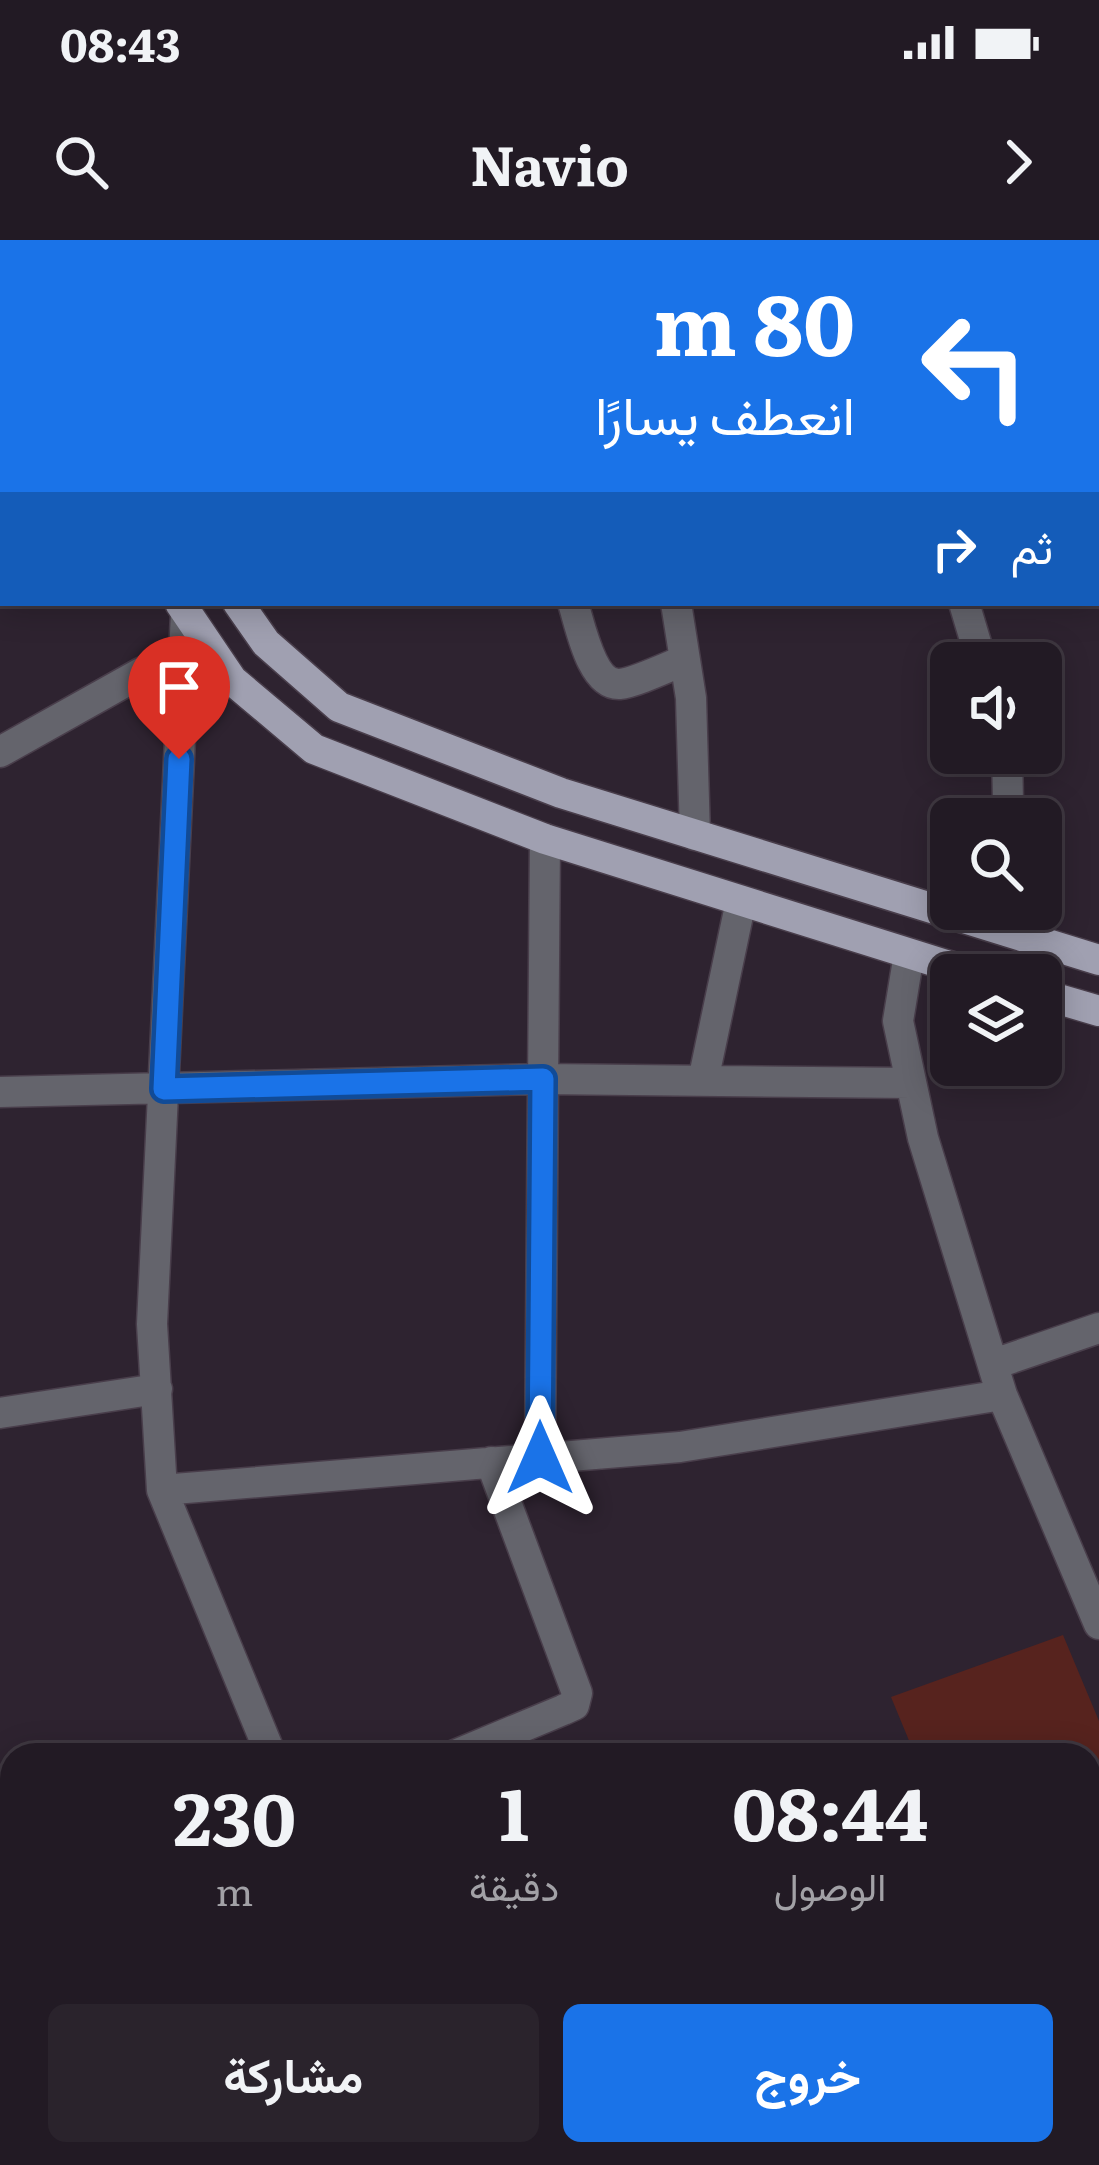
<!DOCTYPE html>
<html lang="ar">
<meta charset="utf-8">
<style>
:root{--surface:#221a24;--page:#2a232c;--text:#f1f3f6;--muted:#a2a1a6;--line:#3f3841;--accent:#1a73e8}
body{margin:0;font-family:Literata,Vazirmatn,serif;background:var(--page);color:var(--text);direction:rtl;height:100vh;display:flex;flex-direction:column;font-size:45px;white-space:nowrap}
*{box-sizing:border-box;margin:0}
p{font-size:39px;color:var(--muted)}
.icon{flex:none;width:66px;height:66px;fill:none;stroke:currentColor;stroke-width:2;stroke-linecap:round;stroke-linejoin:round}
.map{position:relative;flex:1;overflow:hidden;direction:ltr}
.panel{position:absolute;left:0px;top:1503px;width:1101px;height:423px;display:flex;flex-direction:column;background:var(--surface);border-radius:36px 36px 0 0;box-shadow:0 6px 30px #0003,0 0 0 3px var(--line);direction:rtl}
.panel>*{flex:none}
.top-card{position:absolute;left:0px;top:0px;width:1101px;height:366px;box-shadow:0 6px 30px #0003,0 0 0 3px var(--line);direction:rtl;background:#1a73e8;color:#fff;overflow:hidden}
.controls{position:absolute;left:930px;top:402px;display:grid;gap:24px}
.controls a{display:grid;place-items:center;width:132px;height:132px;border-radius:18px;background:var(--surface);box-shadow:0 6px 30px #0003,0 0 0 3px var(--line);font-size:60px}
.pin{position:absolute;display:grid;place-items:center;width:102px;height:102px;color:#fff;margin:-123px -51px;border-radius:50% 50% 50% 0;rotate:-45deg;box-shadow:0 0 12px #0007}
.pin .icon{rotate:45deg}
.me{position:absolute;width:132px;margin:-66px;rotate:0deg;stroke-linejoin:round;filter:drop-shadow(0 0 9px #0008)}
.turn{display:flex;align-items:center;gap:42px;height:252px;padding:0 48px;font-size:54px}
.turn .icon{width:156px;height:156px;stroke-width:2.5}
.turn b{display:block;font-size:84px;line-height:102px}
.then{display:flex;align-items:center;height:114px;padding:0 48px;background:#0003;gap:24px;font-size:45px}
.eta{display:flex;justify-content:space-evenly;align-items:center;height:204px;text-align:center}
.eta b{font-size:72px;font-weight:700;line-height:84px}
.cta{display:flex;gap:24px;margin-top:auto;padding:24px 48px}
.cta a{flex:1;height:138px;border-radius:18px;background:var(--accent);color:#fff;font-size:48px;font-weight:700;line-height:138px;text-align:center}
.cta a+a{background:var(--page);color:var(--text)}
.status{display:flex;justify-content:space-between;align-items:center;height:84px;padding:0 60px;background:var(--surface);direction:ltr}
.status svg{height:33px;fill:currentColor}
header{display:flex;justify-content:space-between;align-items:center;height:156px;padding:0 48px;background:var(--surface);font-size:54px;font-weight:700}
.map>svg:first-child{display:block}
.green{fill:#57231e}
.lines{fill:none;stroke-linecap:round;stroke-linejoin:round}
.minor-casing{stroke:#493e4b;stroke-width:33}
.major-casing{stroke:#493e4b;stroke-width:33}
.minor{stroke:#64646c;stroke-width:30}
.major{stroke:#a0a0b1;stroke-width:30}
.route-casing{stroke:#114b97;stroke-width:30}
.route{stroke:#1a73e8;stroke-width:21}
</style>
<div class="status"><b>08:43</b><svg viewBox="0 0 49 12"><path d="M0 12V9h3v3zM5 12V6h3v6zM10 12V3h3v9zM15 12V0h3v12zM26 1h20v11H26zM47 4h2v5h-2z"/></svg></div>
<header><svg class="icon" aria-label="forward" viewBox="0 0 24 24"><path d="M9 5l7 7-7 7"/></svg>Navio<svg class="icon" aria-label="search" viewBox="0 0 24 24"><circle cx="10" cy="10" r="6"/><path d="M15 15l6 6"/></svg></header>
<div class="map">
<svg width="1099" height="1925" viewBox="0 0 1099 1925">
<rect width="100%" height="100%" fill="#2e2330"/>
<path class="green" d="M 1063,1395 L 1099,1481 L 1099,1698 L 1089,1702 L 1089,1515 L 915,1515 L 891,1457 Z"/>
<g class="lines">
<g class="minor-casing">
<path id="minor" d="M 301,0 L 302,3
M 481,0 L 482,3
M 849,0 L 850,3
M 709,3 L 718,0
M 1098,189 L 1099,189
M 573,363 C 580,384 591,446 620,444 C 634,443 670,426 685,420
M 676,363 L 691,458 L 695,595
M 964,363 L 982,423
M 186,373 L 152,1084 L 162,1250 L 271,1515
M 0,512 L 141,433 L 156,426 L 184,425
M 1003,579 L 1008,561 L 1007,513
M 909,714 L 898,781 L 923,898 L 1002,1155 L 1099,1384
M 703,841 L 741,661
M 0,852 L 543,839 L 911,843
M 994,1124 L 1099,1088
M 0,1173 L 157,1149
M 540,1218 L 545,599
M 162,1250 L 680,1207 L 1002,1155
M 455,1515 L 563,1470 L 574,1465 L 577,1453 L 491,1222
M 0,1713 L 12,1707
M 0,1757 L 12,1810
M 1089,1786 L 1099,1779
M 35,1914 L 38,1925
M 434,1914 L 438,1925
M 865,1925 L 883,1914"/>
</g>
<g class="major-casing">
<path id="major" d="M 60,0 L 61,3
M 100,0 L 101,3
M 180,363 L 232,440 L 314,509 L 545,599 L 978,735
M 238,363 L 266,403 L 339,467 L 561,553 L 1099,720
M 1041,754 L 1099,771"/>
</g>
<use href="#minor" class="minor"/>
<use href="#major" class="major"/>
</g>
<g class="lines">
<g class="route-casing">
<path id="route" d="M 179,519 L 164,849 L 543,839 L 540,1218"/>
</g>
<use href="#route" class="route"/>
</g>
</svg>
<div class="controls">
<a><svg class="icon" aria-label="sound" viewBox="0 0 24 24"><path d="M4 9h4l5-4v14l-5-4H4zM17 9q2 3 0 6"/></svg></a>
<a><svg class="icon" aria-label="search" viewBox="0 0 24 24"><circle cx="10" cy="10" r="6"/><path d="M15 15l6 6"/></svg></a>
<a><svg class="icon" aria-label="layers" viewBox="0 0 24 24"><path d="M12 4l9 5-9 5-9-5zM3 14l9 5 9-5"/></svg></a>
</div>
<div class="pin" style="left:179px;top:519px;background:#d93025"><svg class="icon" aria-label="arrive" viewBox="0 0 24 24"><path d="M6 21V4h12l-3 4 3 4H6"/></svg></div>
<svg class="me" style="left:540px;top:1218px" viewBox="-20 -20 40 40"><path d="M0-17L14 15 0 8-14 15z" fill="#1a73e8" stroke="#fff" stroke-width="4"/></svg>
<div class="top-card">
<div class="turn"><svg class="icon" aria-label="left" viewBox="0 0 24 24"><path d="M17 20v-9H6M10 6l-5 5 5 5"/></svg><div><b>80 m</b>انعطف يسارًا</div></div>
<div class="then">ثم<svg class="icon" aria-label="right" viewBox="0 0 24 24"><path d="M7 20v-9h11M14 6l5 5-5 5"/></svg></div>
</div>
<section class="panel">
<div class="eta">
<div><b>08:44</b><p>الوصول</p></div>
<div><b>1</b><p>دقيقة</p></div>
<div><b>230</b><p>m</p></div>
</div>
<div class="cta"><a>خروج</a><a>مشاركة</a></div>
</section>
</div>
